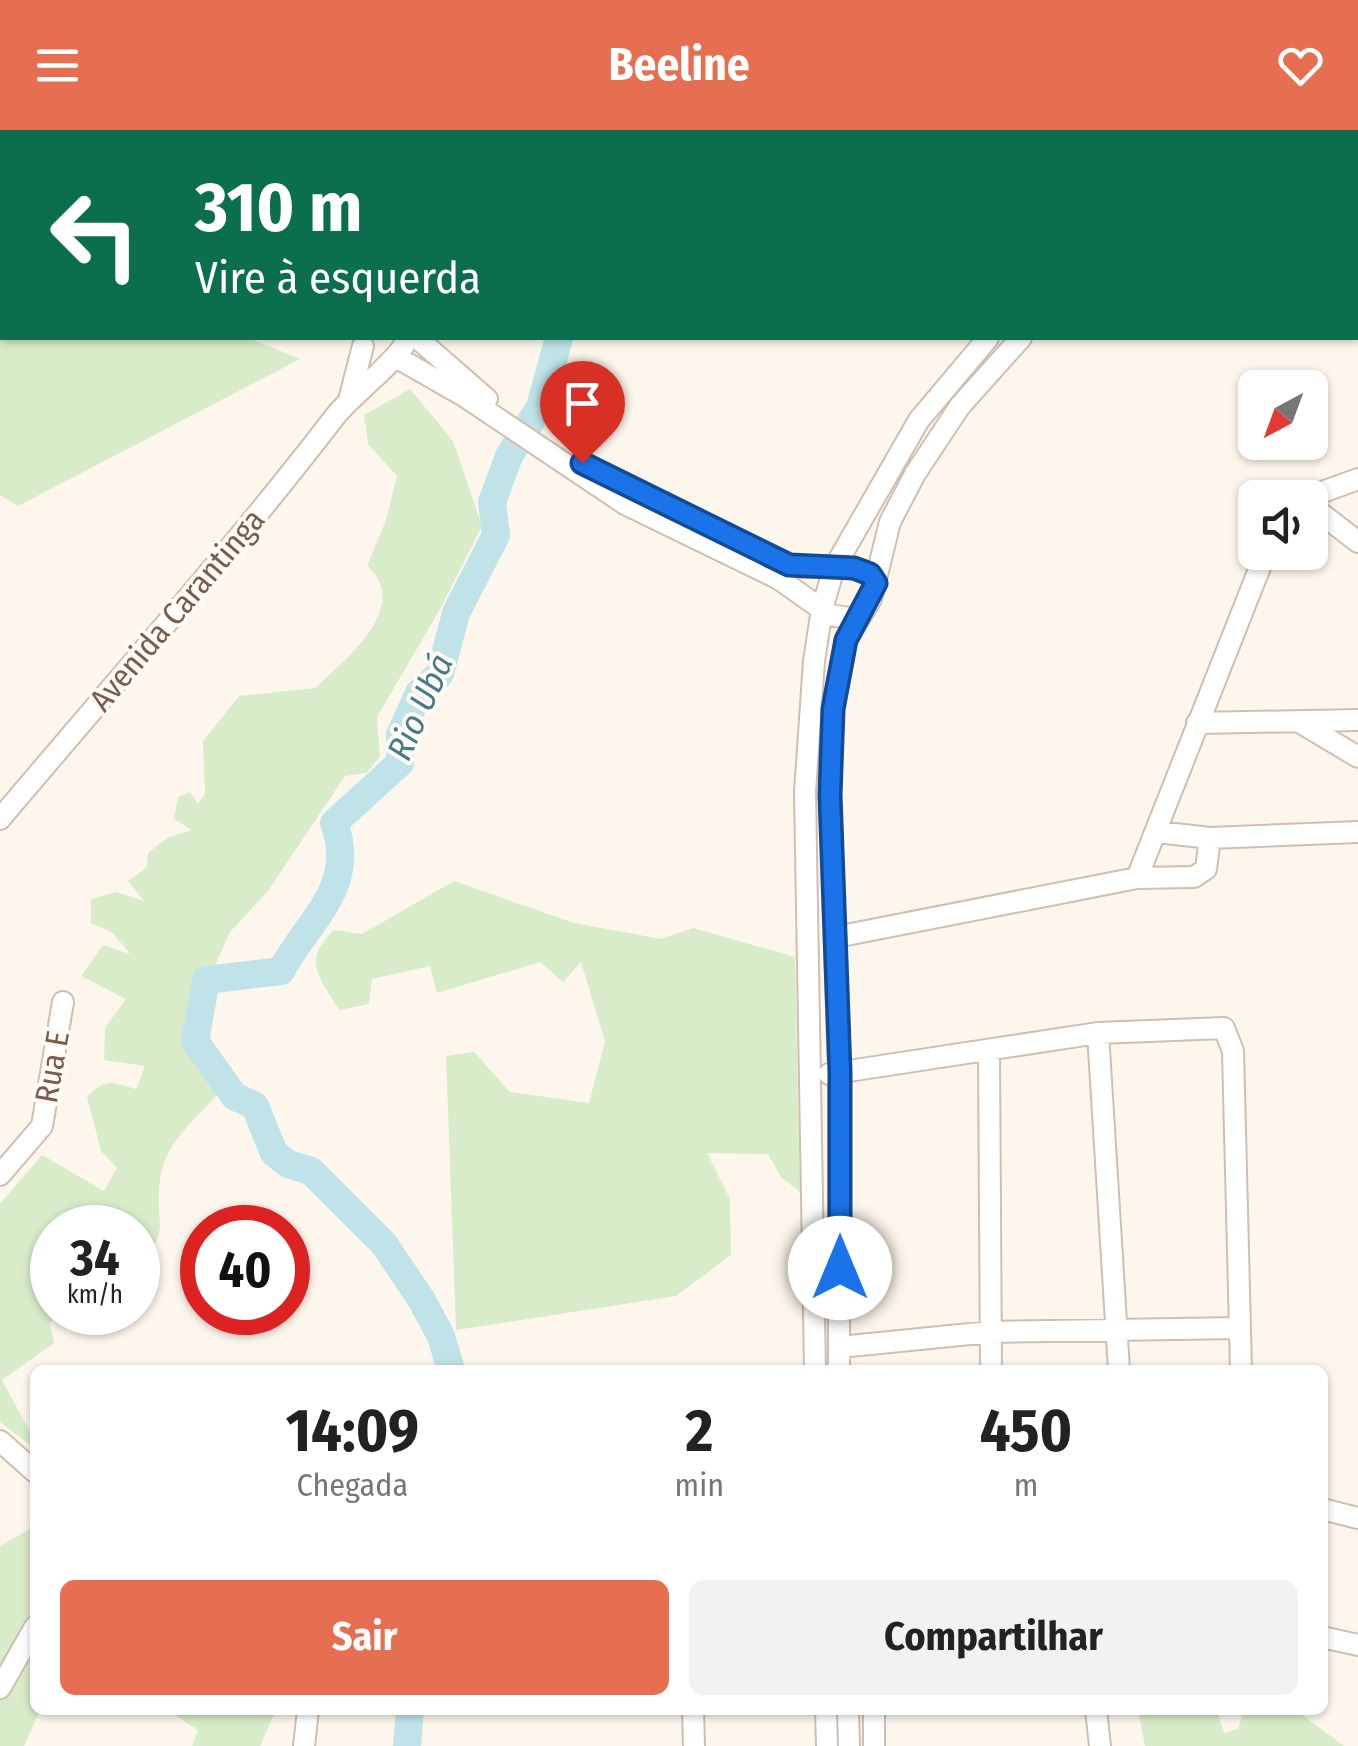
<!DOCTYPE html>
<html lang="pt">
<meta charset="utf-8">
<style>
:root{--surface:#fff;--page:#f2f2f2;--text:#222;--muted:#767676;--accent:#e76f51}
body{margin:0;font-family:"Fira Sans Condensed",sans-serif;background:var(--page);color:var(--text);height:100vh;display:flex;flex-direction:column;font-size:38px;white-space:nowrap}
*{box-sizing:border-box;margin:0}
p{font-size:32px;color:var(--muted)}
.icon{flex:none;width:55px;height:55px;fill:none;stroke:currentColor;stroke-width:2;stroke-linecap:round;stroke-linejoin:round}
.map{position:relative;flex:1;overflow:hidden}
.drawer{position:absolute;left:30px;top:1235px;width:1298px;height:350px;display:flex;flex-direction:column;background:var(--surface);border-radius:15px;box-shadow:0 2px 8px #0004}
.drawer>*{flex:none}
.hud{position:absolute;left:0px;top:0px;width:1360px;height:210px;box-shadow:0 2px 8px #0004;background:#0b6e4f;color:#fff;overflow:hidden}
.needle{width:65px;rotate:221deg}
.fabs{position:absolute;left:1238px;top:240px;display:grid;gap:20px}
.fabs a{display:grid;place-items:center;width:90px;height:90px;border-radius:15px;background:var(--surface);box-shadow:0 2px 8px #0004;font-size:50px}
.speed{position:absolute;left:30px;top:1075px;display:flex;gap:20px;font-size:50px;font-weight:700;text-align:center}
.speed>*{display:grid;place-content:center;width:130px;height:130px;border-radius:50%;background:var(--surface);box-shadow:0 2px 8px #0004;line-height:1}
.speed small{font-size:25px;font-weight:400}
.speed .limit{border:15px solid #d22;background:#fff;color:#111}
.pin{position:absolute;display:grid;place-items:center;width:85px;height:85px;color:#fff;margin:-102px -42px;border-radius:50% 50% 50% 0;rotate:-45deg;box-shadow:0 0 10px #0007}
.pin .icon{rotate:45deg}
.me{position:absolute;width:110px;margin:-55px;rotate:0deg;stroke-linejoin:round;filter:drop-shadow(0 0 8px #0008)}
.turn{display:flex;align-items:center;gap:35px;height:210px;padding:0 30px;font-size:45px}
.turn .icon{width:130px;height:130px;stroke-width:2.5}
.turn b{display:block;font-size:70px;line-height:85px}
.eta{display:flex;justify-content:space-evenly;align-items:center;height:170px;text-align:center}
.eta b{font-size:60px;font-weight:700;line-height:70px}
.button{display:flex;gap:20px;margin-top:auto;padding:20px 30px}
.button a{flex:1;height:115px;border-radius:15px;background:var(--accent);color:#fff;font-size:40px;font-weight:700;line-height:115px;text-align:center}
.button a+a{background:var(--page);color:var(--text)}
header{display:flex;justify-content:space-between;align-items:center;height:130px;padding:0 30px;background:var(--accent);color:#fff;font-size:45px;font-weight:700}
.map>svg:first-child{display:block}
.green{fill:#d8ecc9}
.lines{fill:none;stroke-linecap:round;stroke-linejoin:round}
.river{stroke:#bfe3e8;stroke-width:28}
.minor-casing{stroke:#d1beb0;stroke-width:24}
.minor{stroke:#fff;stroke-width:20}
.route-casing{stroke:#114b97;stroke-width:25}
.route{stroke:#1a73e8;stroke-width:18}
.labels{text-anchor:middle;stroke-width:8;stroke-linejoin:round;paint-order:stroke}
.street-label{font-size:32px;fill:#7a5c4d;stroke:#fffaf3}
.water-label{font-size:35px;font-style:italic;fill:#437c86;stroke:#fffaf3}
</style>
<header><svg class="icon" aria-label="menu" viewBox="0 0 24 24"><path d="M4 6h16M4 12h16M4 18h16"/></svg>Beeline<svg class="icon" aria-label="heart" viewBox="0 0 24 24"><path d="M12 20l-8-8c-3-5 5-10 8-4 3-6 11-1 8 4z"/></svg></header>
<div class="map">
<svg width="1358" height="1616" viewBox="0 0 1358 1616">
<rect width="100%" height="100%" fill="#fdf6ec"/>
<path class="green" d="M 0,103 L 2,208 L 249,208 L 300,229 L 18,376 L 0,365 Z
M 410,259 L 453,311 L 482,396 L 440,479 L 377,587 L 380,626 L 367,643 L 345,646 L 268,761 L 230,802 L 181,911 L 217,965 C 195,989 163,1016 160,1050 C 154,1095 173,1097 138,1138 L 138,1098 L 52,1098 L 52,1182 L 58,1183 L 50,1194 L 54,1213 L 2,1250 L 35,1311 L 35,1319 L 0,1292 L 0,1074 L 42,1025 L 104,1061 L 117,1038 L 101,1021 L 87,967 C 103,948 114,952 136,959 L 145,936 L 104,930 L 105,898 L 126,869 L 81,846 L 103,815 L 130,824 L 113,803 L 91,793 L 91,769 L 116,762 L 144,771 L 128,751 L 147,737 L 148,723 L 167,708 L 192,700 L 174,689 L 178,667 L 190,662 L 198,674 L 205,664 L 203,611 L 239,566 L 315,558 C 345,530 413,476 367,436 L 386,390 L 397,346 L 368,314 L 364,285 Z
M 454,751 L 574,793 L 661,809 L 693,798 L 795,827 L 800,1062 L 781,1047 L 768,1024 L 707,1023 L 730,1069 L 731,1125 L 676,1166 L 456,1200 L 446,926 L 474,922 L 510,962 L 589,973 L 605,911 L 581,832 L 563,852 L 540,832 L 437,863 L 430,836 L 372,849 L 369,874 L 339,880 C 320,847 301,831 334,800 L 362,804 Z
M 35,1396 L 35,1580 L 40,1580 L 24,1616 L 0,1616 L 0,1416 Z
M 167,1580 L 276,1580 L 260,1616 L 192,1616 L 198,1600 Z
M 1138,1580 L 1217,1580 L 1224,1603 L 1238,1599 L 1244,1580 L 1298,1582 L 1344,1616 L 1145,1616 Z"/>
<g class="lines">
<path class="river" d="M 789,2 L 791,0
M 451,1240 L 441,1206 L 421,1169 L 384,1114 L 311,1041 L 288,1034 L 274,1023 L 255,976 L 234,966 L 195,911 L 206,850 L 281,841 C 308,790 358,757 334,693 L 400,633 L 400,605 L 419,563 L 440,544 L 456,483 L 496,405 L 492,372 L 509,326 L 540,277 L 559,208
M 407,1616 L 410,1580"/>
<g class="minor-casing">
<path id="minor" d="M 1185,0 L 1189,2
M 1297,0 L 1299,2
M 1144,2 L 1145,0
M 0,29 L 2,30
M 0,48 L 2,49
M 1358,98 L 1358,99
M 1358,133 L 1358,134
M 417,208 L 487,269
M 396,227 L 464,266 L 625,374 L 779,449 L 830,485 L 856,489
M 350,266 L 363,216
M 1306,368 L 1358,349
M 1310,375 L 1358,412
M 682,387 C 717,403 759,431 797,436 C 825,440 857,427 876,453
M 1197,593 L 1358,590
M 1301,593 L 1358,627
M 0,689 C 113,555 230,423 337,284 C 353,264 404,226 407,208
M 1157,702 L 1210,708 L 1358,702
M 1137,748 L 1266,422
M 836,807 L 1137,748 L 1194,747 L 1206,739 L 1210,708
M 1098,903 L 1119,1240
M 989,923 L 991,1240
M 829,944 L 1098,903 L 1224,898 L 1233,921 L 1241,1240
M 0,1045 L 42,996 L 63,872
M 840,1217 L 990,1202 L 1240,1198
M 815,1240 L 805,662 L 814,531 L 822,479 L 834,438 L 919,290 L 988,208
M 839,1240 L 839,942 L 830,665 L 833,579 L 846,510 L 871,469 L 890,392 L 915,344 L 960,276 L 1021,208
M 0,1311 L 35,1342
M 1322,1379 L 1358,1388
M 1322,1507 L 1358,1515
M 0,1558 L 35,1497
M 693,1580 L 694,1616
M 826,1580 L 827,1616
M 848,1580 L 849,1616
M 874,1580 L 874,1616
M 1096,1580 L 1100,1616
M 304,1616 L 308,1580"/>
</g>
<use href="#minor" class="minor"/>
</g>
<g class="lines">
<g class="route-casing">
<path id="route" d="M 582,333 L 789,435 L 854,438 L 870,444 L 876,453 L 846,510 L 833,579 L 830,665 L 840,942 L 840,1138"/>
</g>
<use href="#route" class="route"/>
</g>
<g class="labels">
<g class="street-label">
<text transform="translate(177 480) rotate(-50)" y="11">Avenida Carantinga</text>
<text transform="translate(52 937) rotate(-80)" y="11">Rua E</text>
</g>
<g class="water-label">
<text transform="translate(420 577) rotate(-66)" y="12">Rio Ubá</text>
</g>
</g>
</svg>
<div class="fabs">
<a><svg class="needle" viewBox="-14 -14 28 28"><path d="M0-13l5 13h-10z" fill="#e53935"/><path d="M0 13l5-13h-10z" fill="#767676"/></svg></a>
<a><svg class="icon" aria-label="sound" viewBox="0 0 24 24"><path d="M4 9h4l5-4v14l-5-4H4zM17 9q2 3 0 6"/></svg></a>
</div>
<div class="speed"><div>34<small>km/h</small></div><div class="limit">40</div></div>
<div class="pin" style="left:582px;top:333px;background:#d93025"><svg class="icon" aria-label="arrive" viewBox="0 0 24 24"><path d="M6 21V4h12l-3 4 3 4H6"/></svg></div>
<svg class="me" style="left:840px;top:1138px" viewBox="-20 -20 40 40"><circle r="19" fill="#fff"/><path d="M0-13L10 11 0 6-10 11z" fill="#1a73e8"/></svg>
<div class="hud">
<div class="turn"><svg class="icon" aria-label="left" viewBox="0 0 24 24"><path d="M17 20v-9H6M10 6l-5 5 5 5"/></svg><div><b>310 m</b>Vire à esquerda</div></div>
</div>
<section class="drawer">
<div class="eta">
<div><b>14:09</b><p>Chegada</p></div>
<div><b>2</b><p>min</p></div>
<div><b>450</b><p>m</p></div>
</div>
<div class="button"><a>Sair</a><a>Compartilhar</a></div>
</section>
</div>
